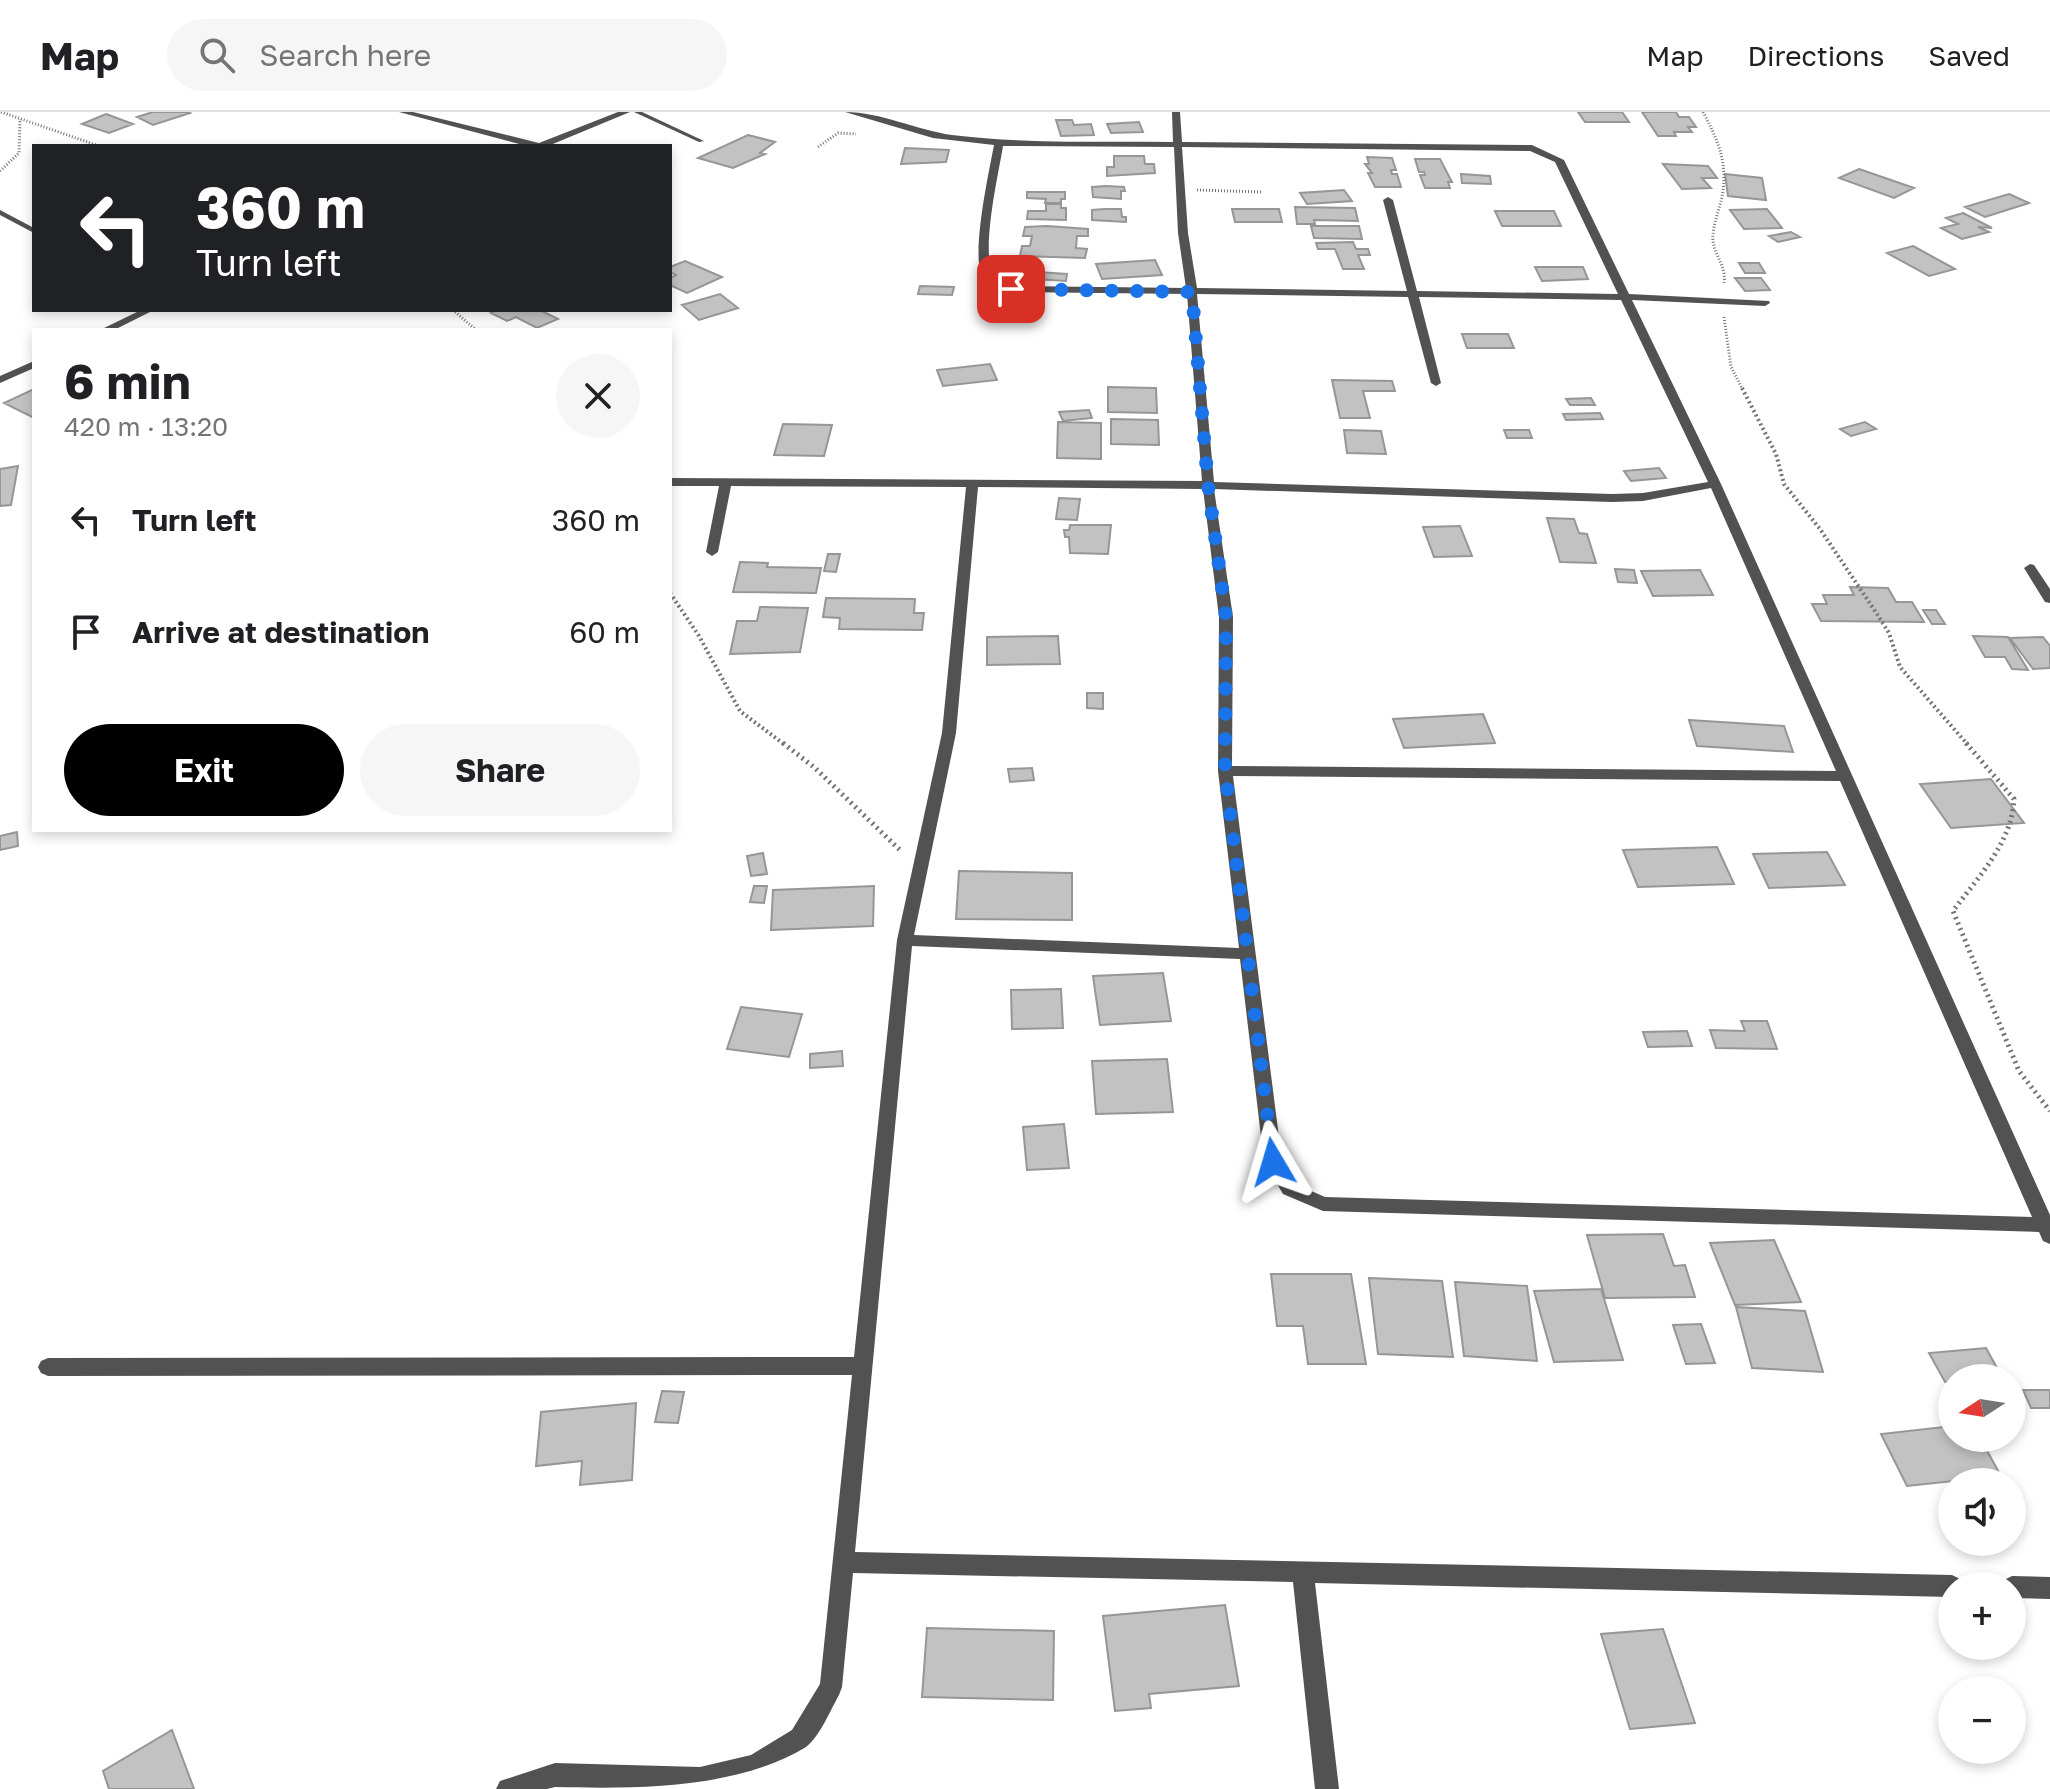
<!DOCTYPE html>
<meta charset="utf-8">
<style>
:root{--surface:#fff;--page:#f6f6f6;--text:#202124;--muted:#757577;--line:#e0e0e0;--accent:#000}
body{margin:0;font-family:"Golos Text",sans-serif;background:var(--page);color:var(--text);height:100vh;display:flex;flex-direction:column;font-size:30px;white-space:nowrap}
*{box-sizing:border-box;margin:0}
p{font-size:26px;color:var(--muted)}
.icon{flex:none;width:44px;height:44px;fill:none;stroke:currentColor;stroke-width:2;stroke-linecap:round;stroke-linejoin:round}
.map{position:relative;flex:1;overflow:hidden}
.sheet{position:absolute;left:32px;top:216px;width:640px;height:504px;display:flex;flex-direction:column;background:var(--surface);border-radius:0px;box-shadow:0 4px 12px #0003}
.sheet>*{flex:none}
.banner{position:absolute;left:32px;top:32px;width:640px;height:168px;border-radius:0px;box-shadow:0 4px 12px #0003;background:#202124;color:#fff;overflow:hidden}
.needle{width:52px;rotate:258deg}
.tools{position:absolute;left:1938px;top:1252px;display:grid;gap:16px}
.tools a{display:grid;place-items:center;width:88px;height:88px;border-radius:50%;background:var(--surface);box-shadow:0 4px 12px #0003;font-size:40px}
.pin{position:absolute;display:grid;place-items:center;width:68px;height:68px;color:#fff;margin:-34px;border-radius:16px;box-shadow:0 4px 12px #0006}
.me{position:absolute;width:88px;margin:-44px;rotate:353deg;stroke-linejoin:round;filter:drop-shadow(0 0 6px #0008)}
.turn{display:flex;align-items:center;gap:28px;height:168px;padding:0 32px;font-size:36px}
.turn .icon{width:104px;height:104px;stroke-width:2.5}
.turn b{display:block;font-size:56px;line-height:68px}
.round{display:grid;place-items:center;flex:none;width:84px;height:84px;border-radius:42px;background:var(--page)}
.summary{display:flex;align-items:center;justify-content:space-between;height:136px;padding:0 32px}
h1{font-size:48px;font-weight:700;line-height:60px}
.cta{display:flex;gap:16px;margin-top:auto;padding:16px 32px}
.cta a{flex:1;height:92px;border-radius:48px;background:var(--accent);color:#fff;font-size:32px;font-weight:700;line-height:92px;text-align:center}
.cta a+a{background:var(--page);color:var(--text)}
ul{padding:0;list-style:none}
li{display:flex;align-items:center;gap:24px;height:112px;padding:0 32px}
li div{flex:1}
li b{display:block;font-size:30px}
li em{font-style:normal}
header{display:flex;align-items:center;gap:48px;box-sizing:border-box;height:112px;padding:0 40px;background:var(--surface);border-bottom:2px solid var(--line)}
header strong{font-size:38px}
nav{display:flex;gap:44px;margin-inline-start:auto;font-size:28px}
.search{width:560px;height:72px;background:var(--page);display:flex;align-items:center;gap:20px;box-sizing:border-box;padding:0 28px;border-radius:44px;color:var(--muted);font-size:30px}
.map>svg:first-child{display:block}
.building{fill:#c2c2c2;stroke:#969696;stroke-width:2}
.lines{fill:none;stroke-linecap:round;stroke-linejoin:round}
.path-far2{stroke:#747474;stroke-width:3;stroke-dasharray:1 2;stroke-linecap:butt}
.path-far1{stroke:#747474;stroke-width:4;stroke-dasharray:2 3;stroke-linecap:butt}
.path{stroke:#747474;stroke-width:5;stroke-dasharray:2 4;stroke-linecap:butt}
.service{fill:#525252;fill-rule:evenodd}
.minor{fill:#525252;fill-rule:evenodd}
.route{stroke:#1a73e8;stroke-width:14;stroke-dasharray:0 25.2}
</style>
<header>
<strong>Map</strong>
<div class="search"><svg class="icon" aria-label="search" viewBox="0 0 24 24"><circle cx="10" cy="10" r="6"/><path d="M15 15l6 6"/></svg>Search here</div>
<nav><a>Map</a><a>Directions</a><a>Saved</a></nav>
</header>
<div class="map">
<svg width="2050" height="1677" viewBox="0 0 2050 1677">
<rect width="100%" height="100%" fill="#fff"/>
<path class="building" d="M 153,0 L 188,0 L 190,1 L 153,13 L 137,5 Z
M 153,0 L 188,0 L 190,1 L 153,13 L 137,5 Z
M 1578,0 L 1622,0 L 1629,10 L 1585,10 Z
M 1642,0 L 1676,0 L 1679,5 L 1689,5 L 1696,15 L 1688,15 L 1692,20 L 1674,20 L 1676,24 L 1658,24 Z
M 106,2 L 133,12 L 109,21 L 82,12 Z
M 1056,8 L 1072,8 L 1074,13 L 1091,12 L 1094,23 L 1061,24 Z
M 1139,10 L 1143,20 L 1111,21 L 1107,12 Z
M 748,23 L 775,30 L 760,41 L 765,42 L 733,56 L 698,46 Z
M 905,36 L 949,38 L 946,50 L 901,52 Z
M 1114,44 L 1144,44 L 1145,52 L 1154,52 L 1155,61 L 1107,64 L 1107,55 L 1114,55 Z
M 1367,45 L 1392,46 L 1396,58 L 1391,58 L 1392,62 L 1397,62 L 1401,75 L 1375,75 L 1368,61 L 1372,61 L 1365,52 L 1369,52 Z
M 1415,47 L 1440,47 L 1452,70 L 1448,70 L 1450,76 L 1425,76 L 1420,63 L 1425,63 L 1424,60 L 1419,60 Z
M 1663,52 L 1708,54 L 1717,66 L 1702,66 L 1711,76 L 1682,77 Z
M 1859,57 L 1914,76 L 1894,86 L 1839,66 Z
M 1461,62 L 1490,64 L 1491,72 L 1462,71 Z
M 1725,62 L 1762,66 L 1766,88 L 1728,84 Z
M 1725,62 L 1762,66 L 1766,88 L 1728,84 Z
M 1106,74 L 1124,75 L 1125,79 L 1121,79 L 1121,87 L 1093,85 L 1092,75 Z
M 1344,78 L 1352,89 L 1307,92 L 1300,81 Z
M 1027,80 L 1065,80 L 1065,87 L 1061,87 L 1061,91 L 1045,91 L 1046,87 L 1027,86 Z
M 2009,82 L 2029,91 L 1985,105 L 1965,95 Z
M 1046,92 L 1061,92 L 1061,96 L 1066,96 L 1066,108 L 1027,107 L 1028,99 L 1046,99 Z
M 1295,95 L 1355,96 L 1358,109 L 1314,108 L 1315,112 L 1297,112 Z
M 1105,97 L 1121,97 L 1122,105 L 1126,105 L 1126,110 L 1092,108 L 1092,98 Z
M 1232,97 L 1279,97 L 1282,110 L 1235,110 Z
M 1767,97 L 1782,116 L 1744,117 L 1730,98 Z
M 1767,97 L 1782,116 L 1744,117 L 1730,98 Z
M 1495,99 L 1554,99 L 1561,114 L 1502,114 Z
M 1963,101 L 1992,116 L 1978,115 L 1989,120 L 1962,127 L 1941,116 L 1958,112 L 1946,106 Z
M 1047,114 L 1088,117 L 1088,124 L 1077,124 L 1076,136 L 1087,137 L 1085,146 L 1020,144 L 1022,134 L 1030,134 L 1032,124 L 1023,124 L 1025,115 Z
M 1311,114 L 1359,114 L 1362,127 L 1314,126 Z
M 1791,120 L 1800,125 L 1778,130 L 1769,124 Z
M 1353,130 L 1356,137 L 1368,137 L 1370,143 L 1358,143 L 1364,157 L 1343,157 L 1335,137 L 1318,137 L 1316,131 Z
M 1913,134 L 1955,157 L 1929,164 L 1887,141 Z
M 1155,148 L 1162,163 L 1102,167 L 1096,152 Z
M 685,149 L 722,165 L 687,181 L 670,173 L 670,166 L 676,163 L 670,160 L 670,155 Z
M 685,149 L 722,165 L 687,181 L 670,173 L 670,166 L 676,163 L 670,160 L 670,155 Z
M 1739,151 L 1759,151 L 1765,161 L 1745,161 Z
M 1535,155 L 1583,155 L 1588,167 L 1542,169 Z
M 1037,160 L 1067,162 L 1066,169 L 1035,167 Z
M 1735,166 L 1761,166 L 1770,178 L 1745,179 Z
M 920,174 L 954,175 L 952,183 L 918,182 Z
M 720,182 L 738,196 L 699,208 L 682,193 Z
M 497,198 L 540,198 L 558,207 L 537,216 L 516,205 L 507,209 L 491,201 Z
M 1462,222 L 1508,222 L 1514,236 L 1467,236 Z
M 990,252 L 997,268 L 943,274 L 937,258 Z
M 1332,268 L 1392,269 L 1395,279 L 1363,279 L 1370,306 L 1340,306 Z
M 1108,275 L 1156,276 L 1157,301 L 1108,300 Z
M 34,277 L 34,306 L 4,291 Z
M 1591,286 L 1595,293 L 1570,293 L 1566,287 Z
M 1089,298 L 1092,306 L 1063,309 L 1059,300 Z
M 1600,301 L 1603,307 L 1566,308 L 1563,302 Z
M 1111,307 L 1158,308 L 1159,333 L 1111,332 Z
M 1058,310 L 1101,311 L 1101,347 L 1057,346 Z
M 1865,310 L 1876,317 L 1851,324 L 1840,317 Z
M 783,312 L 832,313 L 824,344 L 774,343 Z
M 1344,318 L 1381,319 L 1386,342 L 1347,341 Z
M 1504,318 L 1529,318 L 1532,326 L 1507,326 Z
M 18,354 L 11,393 L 0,394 L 0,357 Z
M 1659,356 L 1666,366 L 1631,369 L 1624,359 Z
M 1059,386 L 1080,387 L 1077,408 L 1056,407 Z
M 1547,406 L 1574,407 L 1579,421 L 1587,422 L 1596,451 L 1560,450 Z
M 1070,413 L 1111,413 L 1108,442 L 1070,441 L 1069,425 L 1065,425 L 1064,418 L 1069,418 Z
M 1460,414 L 1472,444 L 1434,445 L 1423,415 Z
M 1460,414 L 1472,444 L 1434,445 L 1423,415 Z
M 828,442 L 840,442 L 836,460 L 824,459 Z
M 740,450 L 768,451 L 767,455 L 821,456 L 816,481 L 733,480 Z
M 1615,457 L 1634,458 L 1637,471 L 1618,470 Z
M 1700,458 L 1713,483 L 1653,484 L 1641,459 Z
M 1850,475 L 1888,476 L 1896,490 L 1912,490 L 1924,510 L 1821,509 L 1812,492 L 1827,492 L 1823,483 L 1854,483 Z
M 826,486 L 915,487 L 914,501 L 924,501 L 922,518 L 839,517 L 840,506 L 823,505 Z
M 760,495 L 808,496 L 800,540 L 730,542 L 737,509 L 757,509 Z
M 1923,498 L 1936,498 L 1945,512 L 1932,512 Z
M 1058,524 L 1060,552 L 987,553 L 987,525 Z
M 1973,524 L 2008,525 L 2028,558 L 2012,557 L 2005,545 L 1985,545 Z
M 2043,525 L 2050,534 L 2050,556 L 2033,557 L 2010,526 Z
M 1087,581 L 1103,581 L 1103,597 L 1087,596 Z
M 1483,602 L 1495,631 L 1404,636 L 1393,607 Z
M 1689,608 L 1784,614 L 1793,640 L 1697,634 Z
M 1032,656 L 1034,668 L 1010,670 L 1008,657 Z
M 1991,667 L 2024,711 L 1951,716 L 1920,672 Z
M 17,720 L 18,734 L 0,738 L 0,724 Z
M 1717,735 L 1734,772 L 1638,775 L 1623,738 Z
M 1827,740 L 1845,773 L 1769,776 L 1753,742 Z
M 763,741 L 767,762 L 751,764 L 747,744 Z
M 959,759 L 1072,761 L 1072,808 L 956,807 Z
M 754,774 L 767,774 L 764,791 L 750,790 Z
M 874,774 L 873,814 L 771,818 L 773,778 Z
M 1163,861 L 1171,909 L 1100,913 L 1093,864 Z
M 1061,877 L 1063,916 L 1012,917 L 1011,878 Z
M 741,895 L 802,902 L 789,945 L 727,937 Z
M 1741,909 L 1767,909 L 1777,937 L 1716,936 L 1710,918 L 1745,919 Z
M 1687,919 L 1692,934 L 1648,935 L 1643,920 Z
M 842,939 L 843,954 L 810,956 L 810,942 Z
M 1167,947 L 1173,1000 L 1096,1002 L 1092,949 Z
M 1064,1012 L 1069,1056 L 1027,1058 L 1023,1015 Z
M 1663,1122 L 1674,1154 L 1685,1153 L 1695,1185 L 1605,1186 L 1587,1123 Z
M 1774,1128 L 1801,1190 L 1735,1193 L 1710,1131 Z
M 1271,1162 L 1351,1162 L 1366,1252 L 1308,1252 L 1303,1214 L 1277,1214 Z
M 1369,1166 L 1442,1169 L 1453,1245 L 1378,1242 Z
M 1455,1170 L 1527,1174 L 1537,1249 L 1464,1244 Z
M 1601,1177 L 1623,1248 L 1554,1250 L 1534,1179 Z
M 1736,1195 L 1805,1199 L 1823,1260 L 1752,1256 Z
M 1736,1195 L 1805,1199 L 1823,1260 L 1752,1256 Z
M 1701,1212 L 1715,1251 L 1686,1252 L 1673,1213 Z
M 1986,1236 L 2002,1265 L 1952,1266 L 1952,1269 L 1945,1270 L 1929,1241 Z
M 2023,1278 L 2050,1278 L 2050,1296 L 2031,1296 Z
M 662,1279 L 684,1280 L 678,1311 L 655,1310 Z
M 636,1291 L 632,1368 L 580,1373 L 582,1349 L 536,1354 L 541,1300 Z
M 1952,1314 L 1952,1326 L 1980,1326 L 2001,1364 L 1907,1374 L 1881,1322 Z
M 1225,1493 L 1239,1574 L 1149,1582 L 1151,1596 L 1115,1599 L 1103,1504 Z
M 927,1516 L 1054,1519 L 1053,1588 L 922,1585 Z
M 1663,1517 L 1695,1611 L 1630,1617 L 1601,1522 Z
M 172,1618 L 194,1677 L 109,1677 L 103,1659 Z"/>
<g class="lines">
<path class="path-far2" d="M 1,0 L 99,34
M 1703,0 C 1717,26 1727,48 1723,79 C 1721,94 1714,108 1713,123 C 1711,140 1727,153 1724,171
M 818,35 L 838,21 L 856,22
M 0,59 L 19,41 L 20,7
M 1197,78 L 1261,80
M 453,198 L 476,218
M 1724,205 L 1731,255 L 1743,278"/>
<path class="path-far1" d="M 1742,276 L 1776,342 L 1784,372 L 1820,417 L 1877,502 L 1889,521 L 1900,555 L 1968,633
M 670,481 L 699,524 L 740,599 L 785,633"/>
<path class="path" d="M 783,631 L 815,656 L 901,739
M 1966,631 L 2014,687 C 2012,731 1978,765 1953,799 L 2019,959 L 2050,999"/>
<path class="service" d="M 634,0 L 642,0 L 704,29 L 699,30 Z
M 0,98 L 34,116 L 34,121 L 0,103 Z"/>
<path class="minor" d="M 399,0 L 413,0 L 539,31 L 618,0 L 630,0 L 548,34 L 527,34 Z
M 845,0 C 881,0 916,18 952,23 C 1026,32 1100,29 1173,30 L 1172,0 L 1180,0 L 1182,30 L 1532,33 L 1564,48 L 1629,182 L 1769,189 L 1770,191 L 1765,194 L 1632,188 L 1721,372 L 2050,1103 L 2050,1132 L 2043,1129 L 2039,1120 L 1323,1099 L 1283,1082 L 1264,1050 L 1240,847 L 912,834 L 855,1440 L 1952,1463 L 1960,1467 L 1963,1474 L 1952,1474 L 1952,1485 L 1315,1471 L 1339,1677 L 1315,1677 L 1293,1470 L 853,1461 L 842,1575 L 839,1583 C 830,1599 820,1624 806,1635 C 737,1677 638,1677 555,1675 L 547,1677 L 496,1677 L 500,1669 L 555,1651 L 700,1655 L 751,1643 L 792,1618 L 820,1572 L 852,1263 L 48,1264 L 41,1261 L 38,1255 L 41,1249 L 48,1246 L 854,1245 L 897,828 L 942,621 L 966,375 L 731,374 L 718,440 L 712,444 L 706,440 L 719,374 L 670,374 L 670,366 L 1202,369 L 1187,182 L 1011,180 C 1002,178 988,176 983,167 C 970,145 989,60 994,33 L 933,26 ZM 1003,34 L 1174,35 L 1178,121 L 1186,176 L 1011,174 L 994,167 C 980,140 998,65 1003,34 ZM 1182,35 L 1530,39 L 1555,50 L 1618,182 L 1417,179 L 1393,88 L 1388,85 L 1383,88 L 1407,179 L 1197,176 L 1188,121 ZM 1197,182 L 1408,185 L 1431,271 L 1436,274 L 1441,271 L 1419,185 L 1621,188 L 1708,370 L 1643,381 L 1612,382 L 1214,370 ZM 978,375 L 1203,377 L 1219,505 L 1218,659 L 1239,836 L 914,823 L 956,621 ZM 1711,376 L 1836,659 L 1232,654 L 1233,505 L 1214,377 L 1612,390 L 1643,389 ZM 1233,664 L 1840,669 L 2032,1105 L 1325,1085 L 1295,1072 L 1282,1049 Z
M 141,198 L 154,198 L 114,218 L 100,218 Z
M 34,249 L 34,256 L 0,271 L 0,264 Z
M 2030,452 L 2034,453 L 2050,477 L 2050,491 L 2045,490 L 2024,456 Z
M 2012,1464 L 2050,1465 L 2050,1487 L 2012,1486 L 2012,1474 L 2002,1474 L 2004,1468 Z"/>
</g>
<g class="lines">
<path class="route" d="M 1011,177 L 1192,180 L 1208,373 L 1226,505 L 1225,659 L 1273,1050"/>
</g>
</svg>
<div class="tools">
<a><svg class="needle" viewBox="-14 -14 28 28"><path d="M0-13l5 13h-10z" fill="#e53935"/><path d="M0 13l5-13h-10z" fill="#757577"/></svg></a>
<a><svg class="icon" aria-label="sound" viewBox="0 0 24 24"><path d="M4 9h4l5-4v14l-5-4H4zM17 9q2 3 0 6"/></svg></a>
<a>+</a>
<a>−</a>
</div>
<div class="pin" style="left:1011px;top:177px;background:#d93025"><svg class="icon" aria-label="arrive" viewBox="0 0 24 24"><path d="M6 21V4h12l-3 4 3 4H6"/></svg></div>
<svg class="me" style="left:1273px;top:1050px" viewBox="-20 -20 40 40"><path d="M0-17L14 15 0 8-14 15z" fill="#1a73e8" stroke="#fff" stroke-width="4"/></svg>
<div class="banner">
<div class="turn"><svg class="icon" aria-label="left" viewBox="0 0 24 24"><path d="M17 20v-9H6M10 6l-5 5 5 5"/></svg><div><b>360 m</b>Turn left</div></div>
</div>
<section class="sheet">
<div class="summary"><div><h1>6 min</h1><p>420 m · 13:20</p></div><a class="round"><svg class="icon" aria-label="close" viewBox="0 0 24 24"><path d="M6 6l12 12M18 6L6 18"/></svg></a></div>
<ul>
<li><svg class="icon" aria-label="left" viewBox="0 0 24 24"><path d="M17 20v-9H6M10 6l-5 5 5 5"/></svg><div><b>Turn left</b></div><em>360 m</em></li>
<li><svg class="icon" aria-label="arrive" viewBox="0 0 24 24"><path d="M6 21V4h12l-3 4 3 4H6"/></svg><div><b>Arrive at destination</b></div><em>60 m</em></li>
</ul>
<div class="cta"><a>Exit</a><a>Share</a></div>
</section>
</div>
